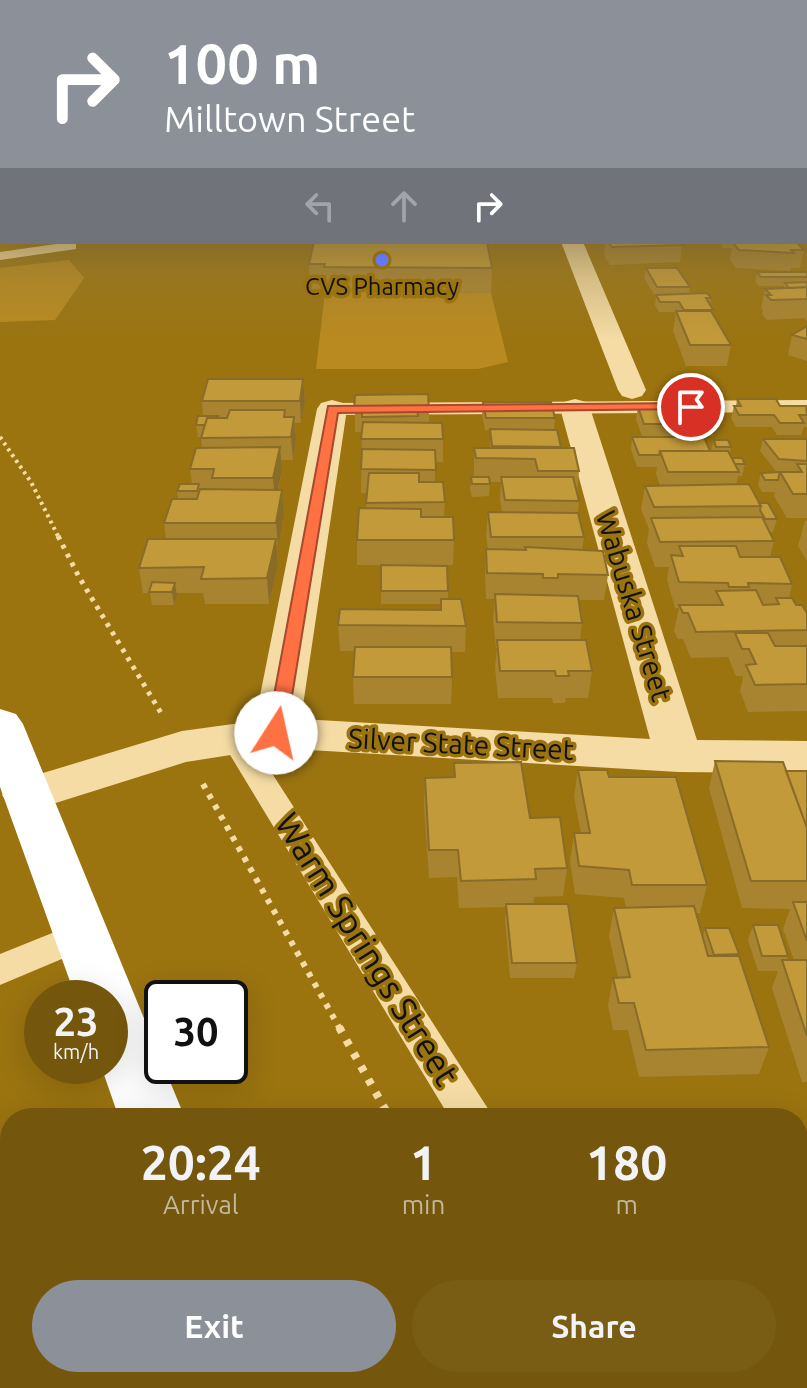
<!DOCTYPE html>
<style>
:root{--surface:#74570c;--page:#795d15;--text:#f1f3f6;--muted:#c2b89d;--accent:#8c9099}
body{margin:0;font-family:Ubuntu,sans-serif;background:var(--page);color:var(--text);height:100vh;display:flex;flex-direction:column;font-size:30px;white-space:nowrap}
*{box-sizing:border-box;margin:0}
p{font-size:26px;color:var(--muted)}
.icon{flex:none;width:44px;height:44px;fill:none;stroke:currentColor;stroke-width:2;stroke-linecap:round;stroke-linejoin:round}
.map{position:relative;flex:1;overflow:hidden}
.details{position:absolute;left:0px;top:1108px;width:808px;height:280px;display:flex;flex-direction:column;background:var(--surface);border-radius:32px 32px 0 0;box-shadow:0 8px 32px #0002}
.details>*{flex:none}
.guide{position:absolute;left:0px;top:0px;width:808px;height:244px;box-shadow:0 8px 32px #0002;background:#8c9099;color:#fff;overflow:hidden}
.speed{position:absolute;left:24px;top:980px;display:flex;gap:16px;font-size:40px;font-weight:700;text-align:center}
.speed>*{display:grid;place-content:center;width:104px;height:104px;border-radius:50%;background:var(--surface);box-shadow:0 8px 32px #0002;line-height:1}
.speed small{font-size:20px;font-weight:400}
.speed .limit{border:4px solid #111;border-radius:12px;background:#fff;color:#111}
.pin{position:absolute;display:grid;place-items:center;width:68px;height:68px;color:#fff;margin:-34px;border:4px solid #fff;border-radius:50%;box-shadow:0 2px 8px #0007}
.me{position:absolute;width:88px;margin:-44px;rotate:10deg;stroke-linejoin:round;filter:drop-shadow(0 0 6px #0008)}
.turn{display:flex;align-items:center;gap:28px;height:168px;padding:0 32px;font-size:36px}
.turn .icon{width:104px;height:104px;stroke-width:2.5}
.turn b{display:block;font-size:56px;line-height:68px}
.lanes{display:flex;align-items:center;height:76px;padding:0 32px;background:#0003;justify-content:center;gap:40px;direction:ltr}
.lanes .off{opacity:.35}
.eta{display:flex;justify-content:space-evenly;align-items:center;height:136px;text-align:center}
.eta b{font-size:48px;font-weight:700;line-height:56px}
.action{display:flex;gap:16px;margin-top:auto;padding:16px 32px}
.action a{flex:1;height:92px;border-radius:48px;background:var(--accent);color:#fff;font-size:32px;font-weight:700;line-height:92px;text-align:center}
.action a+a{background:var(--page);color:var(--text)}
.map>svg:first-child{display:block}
.green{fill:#b98a1f}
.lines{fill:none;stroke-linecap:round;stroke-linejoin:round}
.path-far3{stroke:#f5dca4;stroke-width:4;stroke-dasharray:3 4;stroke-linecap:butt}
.path-far2{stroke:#f5dca4;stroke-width:5;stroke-dasharray:4 6;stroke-linecap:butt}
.path-far1{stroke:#f5dca4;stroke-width:6;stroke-dasharray:5 7;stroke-linecap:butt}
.path{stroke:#f5dca4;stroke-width:8;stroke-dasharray:6 9;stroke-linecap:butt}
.lane{fill:#f5dca4;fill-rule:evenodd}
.street{fill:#f5dca4;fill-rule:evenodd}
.secondary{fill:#fdf2d4;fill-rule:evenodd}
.highway{fill:#fff;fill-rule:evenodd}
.wall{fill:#a88431}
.shaded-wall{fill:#886c28}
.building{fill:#c39a39;stroke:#886c28;stroke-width:2}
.route{fill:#ff7043;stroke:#a6492c;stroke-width:2}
.poi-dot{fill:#687cff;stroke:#9b7410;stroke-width:3}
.labels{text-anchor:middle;stroke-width:7;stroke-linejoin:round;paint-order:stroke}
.far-poi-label{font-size:24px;fill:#111;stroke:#9b7410}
.street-label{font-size:28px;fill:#111;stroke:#9b7410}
.near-street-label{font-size:34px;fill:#111;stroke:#9b7410}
</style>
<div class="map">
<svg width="807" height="1388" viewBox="0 0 807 1388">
<rect width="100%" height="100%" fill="#9b7410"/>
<path class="green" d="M 69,260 L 84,278 L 55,320 L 0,322 L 0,268 Z
M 325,292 L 491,293 L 508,362 L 478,369 L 316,369 Z"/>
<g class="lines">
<path class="path-far3" d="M 0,437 L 31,482 L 59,538"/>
<path class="path-far2" d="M 58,536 L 79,577 L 161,713"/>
<path class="path-far1" d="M 203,784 L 340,1029"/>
<path class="path" d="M 339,1027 L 390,1118
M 536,1378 L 542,1388"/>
<path class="lane" d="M 0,169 L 2,169 L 2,175 L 0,175 Z
M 70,242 L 76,243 L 76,249 L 0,260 L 0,252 Z
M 807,400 L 807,412 L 332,415 L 323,409 L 332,403 Z
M 236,730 L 246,733 L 494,1118 L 450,1118 L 221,740 L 226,733 Z
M 82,921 L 95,925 L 100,935 L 95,945 L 0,985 L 0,954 Z
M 798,1155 L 807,1155 L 807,1197 L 798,1197 Z"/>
<path class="street" d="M 806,208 L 807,208 L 807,221 L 806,221 Z
M 561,242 L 583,242 L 646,390 L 642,396 L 632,399 L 622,396 L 618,390 Z
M 575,399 L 586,402 L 590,408 L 697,740 L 807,741 L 807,773 L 678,772 L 276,748 L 186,762 L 27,812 L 10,807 L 2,795 L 10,783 L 182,731 L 255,721 L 317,409 L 321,403 L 332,400 L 343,403 L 347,409 L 301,719 L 650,739 L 560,408 L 564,402 Z"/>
<path class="secondary" d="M 0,156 L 2,156 L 2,166 L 0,166 Z"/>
<path class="highway" d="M 0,709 L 16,714 L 23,724 L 185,1118 L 119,1118 L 101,1066 L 110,1066 L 110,998 L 76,998 L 0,787 Z
M 212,1378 L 290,1378 L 294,1388 L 216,1388 Z"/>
</g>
<path class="wall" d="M 605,242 L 681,242 L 682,245 L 680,262 L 610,265 L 604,255 Z
M 720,242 L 796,242 L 804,250 L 800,268 L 791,268 L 790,271 L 736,268 L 730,260 L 732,248 L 723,248 Z
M 309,264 L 492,268 L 491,293 L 325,292 L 325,289 L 310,289 Z
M 646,268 L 690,287 L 689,294 L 711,298 L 710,305 L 713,310 L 713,314 L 731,345 L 727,366 L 686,366 L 673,331 L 676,312 L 659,312 L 655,305 L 656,297 L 644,278 Z
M 757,272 L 807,272 L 807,321 L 804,318 L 767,320 L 762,314 L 763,310 L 761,308 L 765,289 L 784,288 L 784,286 L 759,286 L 755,282 Z
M 807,326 L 807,361 L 788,355 L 792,335 Z
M 303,379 L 305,401 L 301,423 L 295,423 L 296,439 L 293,460 L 281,460 L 282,470 L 278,490 L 282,490 L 284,513 L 277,547 L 278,564 L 269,604 L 205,604 L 203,593 L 176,593 L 177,596 L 174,605 L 152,605 L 150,593 L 143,593 L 139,568 L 166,539 L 164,523 L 178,498 L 177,491 L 192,484 L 190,469 L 202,448 L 201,437 L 198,437 L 196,425 L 203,416 L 202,401 Z
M 355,395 L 429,410 L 429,423 L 443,439 L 443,462 L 435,462 L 435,482 L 445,502 L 444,517 L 454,540 L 453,565 L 357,565 L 357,540 L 366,508 L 367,493 L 361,493 L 362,432 L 355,432 Z
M 737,399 L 780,406 L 807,407 L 807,427 L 804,427 L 801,435 L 777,435 L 772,427 L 736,427 L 731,418 L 734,406 L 736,406 Z
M 483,402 L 555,418 L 554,430 L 561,448 L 579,471 L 577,493 L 579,501 L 578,513 L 584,537 L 582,550 L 608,575 L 604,600 L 579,600 L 582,623 L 580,640 L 592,671 L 588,698 L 566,698 L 565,703 L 553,703 L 552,698 L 498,698 L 495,667 L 497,648 L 496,648 L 493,620 L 495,599 L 486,599 L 485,574 L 486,549 L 488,549 L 486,536 L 488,512 L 502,512 L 500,500 L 501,482 L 490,482 L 489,496 L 472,497 L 470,489 L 471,477 L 474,477 L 474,448 L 490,448 L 490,430 L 485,430 L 482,414 Z
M 638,407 L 715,424 L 713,436 L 642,436 L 636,419 Z
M 632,437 L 710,451 L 711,451 L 714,440 L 731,447 L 730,454 L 732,458 L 745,464 L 742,476 L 738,476 L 736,485 L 759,503 L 777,519 L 773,532 L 770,532 L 774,541 L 770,557 L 792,584 L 789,598 L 807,613 L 807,711 L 748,712 L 740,691 L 743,678 L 742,676 L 736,676 L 729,659 L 729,657 L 691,658 L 683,639 L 678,639 L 674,631 L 679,608 L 675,608 L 667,580 L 669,567 L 655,567 L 647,543 L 649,529 L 641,509 L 645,486 L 660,485 L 656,474 L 657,467 L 637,467 L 631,449 Z
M 763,439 L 807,439 L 807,518 L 787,518 L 774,496 L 775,492 L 762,492 L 758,485 L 761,473 L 790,472 L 776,471 L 760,451 Z
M 805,521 L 807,521 L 807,561 L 798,546 Z
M 381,565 L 448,591 L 448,599 L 466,626 L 465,652 L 451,652 L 452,677 L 451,704 L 354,704 L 353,677 L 355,651 L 340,651 L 338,625 L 441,610 L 441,604 L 381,604 Z
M 715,761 L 786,771 L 807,771 L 807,1082 L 802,1082 L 772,988 L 778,971 L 758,971 L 748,940 L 753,925 L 788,956 L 787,960 L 794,960 L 783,929 L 790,909 L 742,908 L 709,788 Z
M 454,763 L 530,818 L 567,868 L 563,896 L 534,897 L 533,904 L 577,963 L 574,978 L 510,978 L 505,919 L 506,907 L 459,908 L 457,877 L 429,878 L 424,805 L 425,778 L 454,777 Z
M 578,770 L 609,777 L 707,885 L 700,913 L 696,913 L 703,937 L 705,928 L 739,954 L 769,1047 L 759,1074 L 639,1077 L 628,1030 L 613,1030 L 608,1005 L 613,978 L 618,977 L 609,936 L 614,908 L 626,908 L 624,898 L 575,894 L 570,861 L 574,833 L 581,833 L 574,797 Z
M 807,1203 L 807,1264 L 798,1234 L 798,1221 Z
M 680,1378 L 798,1378 L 804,1380 L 799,1388 L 682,1388 Z"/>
<path class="shaded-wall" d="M 0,215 L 2,215 L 2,239 L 0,239 Z
M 303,379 L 305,401 L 301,423 L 300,401 Z
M 294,417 L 296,439 L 293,460 L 291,437 Z
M 280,447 L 282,470 L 275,501 L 273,478 Z
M 282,490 L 284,513 L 278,547 L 276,523 Z
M 276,539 L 278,564 L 269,604 L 267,578 Z
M 175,583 L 177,596 L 174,605 L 172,592 Z"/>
<path class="building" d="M 2,204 L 2,215 L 0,215 L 0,205 Z
M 314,242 L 487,242 L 492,268 L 324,267 L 325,264 L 309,264 Z
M 608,242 L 681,242 L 682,245 L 612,247 Z
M 744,242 L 796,242 L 804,250 L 791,250 L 794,253 L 739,250 L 733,243 Z
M 646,268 L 677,268 L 690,287 L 657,287 Z
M 757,272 L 807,272 L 807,277 L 761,277 Z
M 807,282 L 807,287 L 792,288 L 789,288 L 785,283 Z
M 807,287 L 807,299 L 771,300 L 766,295 L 771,295 L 765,289 Z
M 707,293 L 711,298 L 706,298 L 713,310 L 684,310 L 679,302 L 660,302 L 656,295 Z
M 676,311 L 711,311 L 731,345 L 690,345 Z
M 807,326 L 807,339 L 792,335 Z
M 208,379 L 303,379 L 300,401 L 202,401 Z
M 428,394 L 429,410 L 417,410 L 418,416 L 362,417 L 362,410 L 354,410 L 355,395 Z
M 737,399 L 776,399 L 780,406 L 806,406 L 807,415 L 799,415 L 804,423 L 780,423 L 774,415 L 739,415 L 734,406 L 741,406 Z
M 483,402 L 551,402 L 555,418 L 486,418 Z
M 638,407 L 707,407 L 715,424 L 644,424 Z
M 230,410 L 285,410 L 284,417 L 294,417 L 291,437 L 201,438 L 207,418 L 227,418 Z
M 198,416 L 218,416 L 217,418 L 207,418 L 205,425 L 196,425 Z
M 363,422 L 442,423 L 443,439 L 361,439 Z
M 490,429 L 557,430 L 561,447 L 492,446 Z
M 632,437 L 704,437 L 710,451 L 660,451 L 659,455 L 639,455 Z
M 763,439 L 807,439 L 807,461 L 779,459 Z
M 714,440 L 728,440 L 731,447 L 716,447 Z
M 280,447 L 273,478 L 212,478 L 214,469 L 190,469 L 196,448 Z
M 474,448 L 574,448 L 579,471 L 538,471 L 535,459 L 476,458 Z
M 362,449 L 435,450 L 436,470 L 361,469 Z
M 660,451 L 728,451 L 739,472 L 668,472 Z
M 732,458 L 742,458 L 745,464 L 735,464 Z
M 797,464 L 807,464 L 807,494 L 793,494 L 780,472 L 802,472 Z
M 780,472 L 778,480 L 765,480 L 761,473 Z
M 369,473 L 419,473 L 419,482 L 443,482 L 445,502 L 366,503 Z
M 471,477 L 489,477 L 490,484 L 472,484 Z
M 501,477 L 573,477 L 579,501 L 505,500 Z
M 180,484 L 199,484 L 197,491 L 177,491 Z
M 749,484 L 761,506 L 654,507 L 645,486 Z
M 200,489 L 282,490 L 276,523 L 164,523 L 172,499 L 197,499 Z
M 759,503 L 768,503 L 777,519 L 765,519 L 760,510 L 761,506 Z
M 359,508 L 421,509 L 421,517 L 453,517 L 454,540 L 357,540 Z
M 488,512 L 578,513 L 584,537 L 491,537 Z
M 762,517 L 774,541 L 660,542 L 651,518 Z
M 148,539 L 276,539 L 267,578 L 201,579 L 204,567 L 139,568 Z
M 679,546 L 736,546 L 740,557 L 780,557 L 792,584 L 748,583 L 749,587 L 729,587 L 728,583 L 679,582 L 671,555 L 683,556 Z
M 525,547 L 603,551 L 608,575 L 558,574 L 558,578 L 543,578 L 543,574 L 487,573 L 486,549 L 526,550 Z
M 381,565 L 447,566 L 448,591 L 381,591 Z
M 152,582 L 175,583 L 172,592 L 149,592 Z
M 756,590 L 763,605 L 779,604 L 776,598 L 792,598 L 796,605 L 802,605 L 807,613 L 807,630 L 696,632 L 688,613 L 683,613 L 679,605 L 723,605 L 716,591 Z
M 495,594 L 578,596 L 582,623 L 497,622 Z
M 441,599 L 461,599 L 466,626 L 338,625 L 340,609 L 441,610 Z
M 735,633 L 768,633 L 775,646 L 807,646 L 807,684 L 755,685 L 746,665 L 756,664 L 749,649 L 742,649 Z
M 497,640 L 586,640 L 592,671 L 568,671 L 569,676 L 556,676 L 555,671 L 500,671 Z
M 355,647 L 451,647 L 452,677 L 353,677 Z
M 715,761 L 783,762 L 807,828 L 807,881 L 751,881 Z
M 521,762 L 530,818 L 560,817 L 567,868 L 535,869 L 536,879 L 461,881 L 458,850 L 429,850 L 425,778 L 455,777 L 454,763 Z
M 578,770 L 607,770 L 609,777 L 676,777 L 707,885 L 632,885 L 629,870 L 579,866 L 574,833 L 590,833 Z
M 786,771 L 807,771 L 807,828 Z
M 793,902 L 807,902 L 807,941 Z
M 506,904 L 568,904 L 577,963 L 512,963 Z
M 694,906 L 708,956 L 739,956 L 769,1047 L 646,1050 L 634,1003 L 619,1003 L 613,978 L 630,977 L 614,908 Z
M 753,925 L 778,925 L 788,956 L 762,956 Z
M 705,928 L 729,928 L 739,954 L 714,955 Z
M 782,960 L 807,960 L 807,1036 Z
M 798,1357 L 804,1380 L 695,1380 L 694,1378 L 798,1378 Z
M 638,1380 L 673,1380 L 675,1388 L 639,1388 Z"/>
<linearGradient id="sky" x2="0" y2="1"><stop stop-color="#554009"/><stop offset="0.43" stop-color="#937d42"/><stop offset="1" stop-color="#937d42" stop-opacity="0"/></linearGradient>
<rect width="807" height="340" fill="url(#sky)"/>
<path class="route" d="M 691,403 L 697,407 L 695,409 L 338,413 L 286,733 L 276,740 L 269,738 L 267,733 L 328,406 Z"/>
<circle class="poi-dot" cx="382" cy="260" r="8"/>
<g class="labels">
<g class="far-poi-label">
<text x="382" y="295">CVS Pharmacy</text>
</g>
<g class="street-label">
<text transform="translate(634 606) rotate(73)" y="10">Wabuska Street</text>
<text transform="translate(461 744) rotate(3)" y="10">Silver State Street</text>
</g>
<g class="near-street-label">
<text transform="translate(367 949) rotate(58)" y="12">Warm Springs Street</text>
</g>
</g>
</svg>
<div class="speed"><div>23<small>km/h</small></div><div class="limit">30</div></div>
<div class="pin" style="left:691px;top:407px;background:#d93025"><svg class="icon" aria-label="arrive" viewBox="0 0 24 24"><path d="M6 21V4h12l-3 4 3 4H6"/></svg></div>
<svg class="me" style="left:276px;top:733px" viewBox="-20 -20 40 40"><circle r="19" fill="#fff"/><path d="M0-13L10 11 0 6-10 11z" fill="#ff7043"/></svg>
<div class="guide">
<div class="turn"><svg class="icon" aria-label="right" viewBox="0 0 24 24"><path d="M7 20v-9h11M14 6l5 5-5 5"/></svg><div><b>100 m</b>Milltown Street</div></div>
<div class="lanes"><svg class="icon off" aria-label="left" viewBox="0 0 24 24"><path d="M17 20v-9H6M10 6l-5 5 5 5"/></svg><svg class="icon off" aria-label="ahead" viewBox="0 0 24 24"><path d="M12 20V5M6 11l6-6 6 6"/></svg><svg class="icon" aria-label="right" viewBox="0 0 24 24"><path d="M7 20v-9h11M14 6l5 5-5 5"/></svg></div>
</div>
<section class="details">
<div class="eta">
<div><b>20:24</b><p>Arrival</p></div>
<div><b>1</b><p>min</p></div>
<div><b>180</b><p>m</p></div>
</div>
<div class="action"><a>Exit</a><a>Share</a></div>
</section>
</div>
